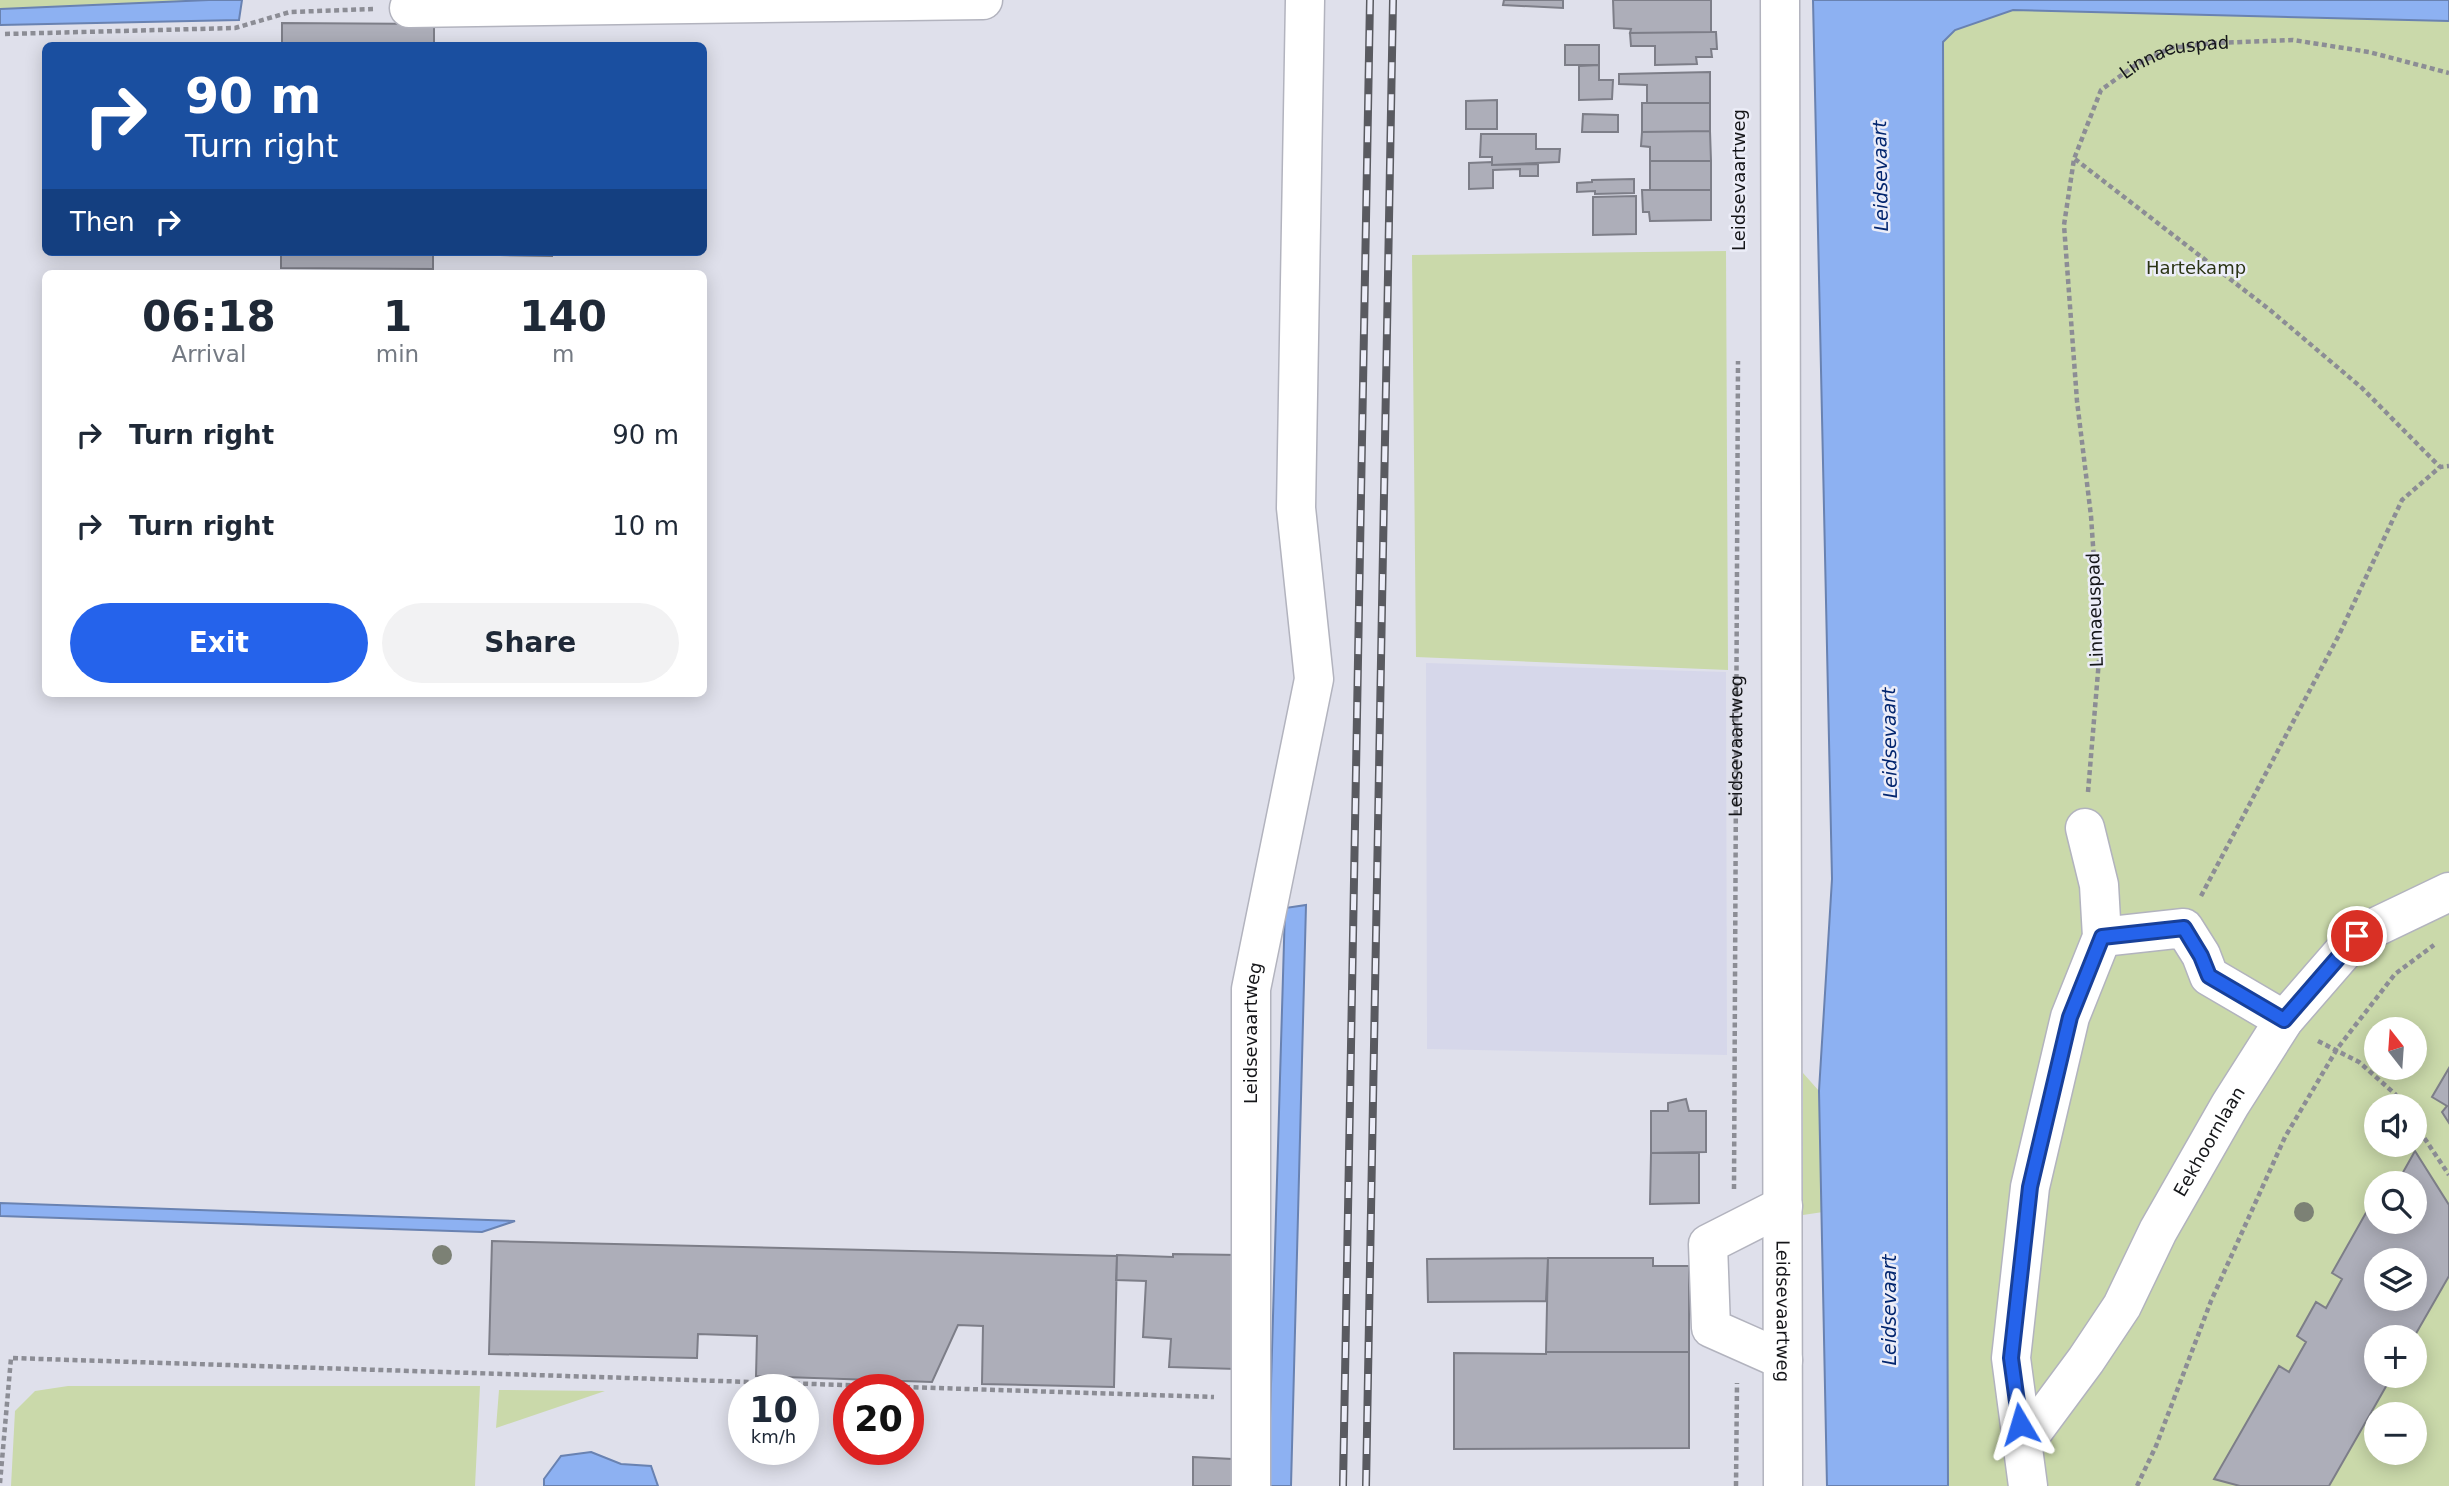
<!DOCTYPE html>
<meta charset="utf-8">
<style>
:root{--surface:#fff;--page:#f2f2f3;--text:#1f2937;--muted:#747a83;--accent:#2563eb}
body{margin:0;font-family:"DejaVu Sans",sans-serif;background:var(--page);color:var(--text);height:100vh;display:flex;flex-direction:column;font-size:26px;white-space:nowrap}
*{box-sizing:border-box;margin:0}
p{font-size:23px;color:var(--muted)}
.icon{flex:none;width:38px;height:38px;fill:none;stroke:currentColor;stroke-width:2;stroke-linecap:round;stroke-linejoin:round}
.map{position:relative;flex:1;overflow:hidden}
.panel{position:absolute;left:42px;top:270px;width:665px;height:427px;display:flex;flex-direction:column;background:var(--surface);border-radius:10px;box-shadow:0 4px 18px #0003}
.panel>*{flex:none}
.hud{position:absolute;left:42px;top:42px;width:665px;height:214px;border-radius:10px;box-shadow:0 4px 18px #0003;background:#1a4fa0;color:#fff;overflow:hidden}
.needle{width:46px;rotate:343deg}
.tools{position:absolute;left:2364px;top:1017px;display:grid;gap:14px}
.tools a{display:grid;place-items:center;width:63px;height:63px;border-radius:50%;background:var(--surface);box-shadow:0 4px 18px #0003;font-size:35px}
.speed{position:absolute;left:728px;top:1374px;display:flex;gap:14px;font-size:35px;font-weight:700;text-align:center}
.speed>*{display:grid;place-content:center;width:91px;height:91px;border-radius:50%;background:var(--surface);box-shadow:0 4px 18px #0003;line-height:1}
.speed small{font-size:18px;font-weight:400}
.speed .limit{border:10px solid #d22;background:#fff;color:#111}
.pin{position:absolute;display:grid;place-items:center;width:60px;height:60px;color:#fff;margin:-30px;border:4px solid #fff;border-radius:50%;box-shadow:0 2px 7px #0007}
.me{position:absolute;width:77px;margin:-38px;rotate:353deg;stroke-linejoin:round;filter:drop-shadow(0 0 5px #0008)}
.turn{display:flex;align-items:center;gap:24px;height:147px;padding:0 28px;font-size:32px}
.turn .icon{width:91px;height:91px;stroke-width:2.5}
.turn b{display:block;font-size:49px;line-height:60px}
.then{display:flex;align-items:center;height:66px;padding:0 28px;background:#0003;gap:14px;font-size:26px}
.eta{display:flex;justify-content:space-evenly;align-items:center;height:119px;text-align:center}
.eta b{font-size:42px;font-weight:700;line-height:49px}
.button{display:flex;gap:14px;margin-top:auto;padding:14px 28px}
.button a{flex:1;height:80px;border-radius:42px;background:var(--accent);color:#fff;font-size:28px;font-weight:700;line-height:80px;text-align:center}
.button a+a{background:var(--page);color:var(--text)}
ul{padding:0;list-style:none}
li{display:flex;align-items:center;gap:21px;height:91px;padding:0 28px}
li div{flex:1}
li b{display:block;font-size:26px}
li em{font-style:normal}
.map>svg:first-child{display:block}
.built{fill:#d6d7ea}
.green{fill:#cad9aa;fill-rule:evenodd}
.water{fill:#8db1f2;stroke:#6982b1;stroke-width:2}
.building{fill:#adaeb9;stroke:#7d7e88;stroke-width:2;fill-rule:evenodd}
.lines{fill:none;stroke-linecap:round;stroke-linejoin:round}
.minor-casing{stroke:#b2b3be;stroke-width:41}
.path{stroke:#8c8d95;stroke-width:4.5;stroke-dasharray:5 3.5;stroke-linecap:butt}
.minor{stroke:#fff;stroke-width:38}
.rail-casing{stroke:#595a60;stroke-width:8}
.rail{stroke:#ecedf8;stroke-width:5;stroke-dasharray:16;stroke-linecap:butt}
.tree{fill:#7c8175}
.route-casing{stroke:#184099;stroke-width:18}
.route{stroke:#2563eb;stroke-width:12}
.labels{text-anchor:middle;stroke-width:5;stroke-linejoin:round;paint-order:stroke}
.street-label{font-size:18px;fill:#151619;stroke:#ecedf8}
.park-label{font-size:18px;fill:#2b3414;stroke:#ecedf8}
.water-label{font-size:19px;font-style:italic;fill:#03266f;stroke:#ecedf8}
</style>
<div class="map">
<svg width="2449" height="1486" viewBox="0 0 2449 1486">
<rect width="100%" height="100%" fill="#dfe0eb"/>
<path class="built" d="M 1426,663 L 1726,672 L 1727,1055 L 1427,1049 Z"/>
<path class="green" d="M 0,0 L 221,0 L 0,9 Z
M 2013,10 L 2449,16 L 2449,1486 L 1948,1486 L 1942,53 L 1943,42 L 1954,30 ZM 2376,1029 L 2415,1029 L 2415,1068 L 2376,1068 ZM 2376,1106 L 2415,1106 L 2415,1144 L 2376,1144 ZM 2376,1183 L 2415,1183 L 2415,1222 L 2376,1222 ZM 2376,1260 L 2415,1260 L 2415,1298 L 2376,1298 ZM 2376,1337 L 2415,1337 L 2415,1376 L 2376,1376 ZM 2376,1414 L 2415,1414 L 2415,1452 L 2376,1452 Z
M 1726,251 L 1728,670 L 1416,657 L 1412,255 Z
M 1803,1073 L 1819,1091 L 1823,1212 L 1803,1215 Z
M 68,1386 L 480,1386 L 475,1486 L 11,1486 L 15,1411 L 35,1391 Z
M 499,1390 L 605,1391 L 496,1428 Z"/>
<path class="water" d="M 209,0 L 242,0 L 239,20 L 0,25 L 0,9 Z
M 1813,0 L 2449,0 L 2449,21 L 2013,10 L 1955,30 L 1943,42 L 1948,1486 L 1827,1486 L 1819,1091 L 1832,879 Z
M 1306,905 L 1291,1486 L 1268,1486 L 1285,908 Z
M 0,1203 L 515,1221 L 482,1232 L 0,1216 Z
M 591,1452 L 621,1464 L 651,1466 L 658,1486 L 544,1486 L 544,1479 L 561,1456 Z"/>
<path class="building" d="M 1504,0 L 1563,0 L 1563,8 L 1503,5 Z
M 1613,0 L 1711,0 L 1711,32 L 1630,33 L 1631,29 L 1614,28 Z
M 282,23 L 434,24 L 434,46 L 282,46 Z
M 1711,32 L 1716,32 L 1717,49 L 1711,49 L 1712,57 L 1696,57 L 1697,64 L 1655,65 L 1655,46 L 1631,46 L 1630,33 Z
M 1565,45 L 1599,45 L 1599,65 L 1565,65 Z
M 1599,65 L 1599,80 L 1613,80 L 1612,99 L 1579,100 L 1579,66 Z
M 1710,72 L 1710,103 L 1647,103 L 1647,85 L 1619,84 L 1619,74 Z
M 1497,100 L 1497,129 L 1466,129 L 1466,101 Z
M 1642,103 L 1710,103 L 1710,131 L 1642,132 Z
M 1583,114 L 1618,115 L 1618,132 L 1582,132 Z
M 1710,131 L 1711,161 L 1650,161 L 1650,147 L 1641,146 L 1642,132 Z
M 1481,134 L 1536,134 L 1536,149 L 1560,149 L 1559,162 L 1492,165 L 1492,157 L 1480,157 Z
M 1650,161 L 1711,161 L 1711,190 L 1650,190 Z
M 1492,162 L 1492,165 L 1538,164 L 1538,176 L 1520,176 L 1520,169 L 1493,170 L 1493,188 L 1469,189 L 1469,163 Z
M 1634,179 L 1634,193 L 1595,194 L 1595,191 L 1577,192 L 1577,183 L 1592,182 L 1592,180 Z
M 1642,190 L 1711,190 L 1711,220 L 1650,221 L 1649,212 L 1643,212 Z
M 1636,196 L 1636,234 L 1593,235 L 1593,197 Z
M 281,252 L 433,252 L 433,269 L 281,268 Z
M 501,252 L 552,252 L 552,256 L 501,255 Z
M 2449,1068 L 2449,1123 L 2442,1112 L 2447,1106 L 2432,1097 Z
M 1686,1099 L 1689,1111 L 1706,1111 L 1706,1152 L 1651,1153 L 1651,1111 L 1668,1111 L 1668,1103 Z
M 2415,1151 L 2449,1205 L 2449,1276 L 2414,1337 L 2376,1337 L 2376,1376 L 2392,1376 L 2329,1486 L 2240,1486 L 2214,1479 L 2279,1366 L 2289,1372 L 2306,1342 L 2297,1336 L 2316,1302 L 2326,1308 L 2342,1279 L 2332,1273 L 2376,1195 L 2376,1222 L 2415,1222 L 2415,1183 L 2397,1183 ZM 2376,1260 L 2415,1260 L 2415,1298 L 2376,1298 Z
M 1651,1153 L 1699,1153 L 1699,1203 L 1650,1204 Z
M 492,1241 L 1117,1256 L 1114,1387 L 982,1384 L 983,1326 L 958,1325 L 932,1382 L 756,1376 L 757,1336 L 698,1334 L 697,1358 L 489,1354 Z
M 1173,1254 L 1239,1255 L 1236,1369 L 1169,1367 L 1171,1339 L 1143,1337 L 1146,1281 L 1116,1280 L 1117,1255 L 1173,1257 Z
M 1548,1258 L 1653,1258 L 1653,1266 L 1689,1266 L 1689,1352 L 1546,1352 Z
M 1548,1258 L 1546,1301 L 1428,1302 L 1427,1259 Z
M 1546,1352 L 1689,1352 L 1689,1448 L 1454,1449 L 1454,1353 L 1546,1354 Z
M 1193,1457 L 1232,1459 L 1232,1486 L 1193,1486 Z"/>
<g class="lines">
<g class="minor-casing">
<g id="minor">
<path id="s3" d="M 1780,0 L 1783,1486"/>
<path d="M 409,8 L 983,0"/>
<path d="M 2102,937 L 2184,928 L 2201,955 L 2209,976 L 2284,1020"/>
<path d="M 1783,1206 L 1708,1244 L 1711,1328 L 1783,1360"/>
<path id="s4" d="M 2023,1445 L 2086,1360 L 2122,1306 L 2158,1231 L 2230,1105 L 2284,1020 L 2357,936 L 2449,892"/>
<path id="s5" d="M 1251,1486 L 1251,989 L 1314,679 L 1296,508 L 1305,0"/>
<path d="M 2028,1486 L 2011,1358 L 2030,1187 L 2070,1017 L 2102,937 L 2099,885 L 2085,828"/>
</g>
</g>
<g class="path">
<path d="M 5,34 L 235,28 L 290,12 L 373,9"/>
<path d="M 2075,159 L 2270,310 L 2362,388 L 2440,467"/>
<path id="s1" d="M 2088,792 L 2100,648 L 2091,516 L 2077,401 L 2064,225 L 2074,159 L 2101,90 L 2137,64 L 2171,48 L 2215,43 L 2293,40 L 2369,52 L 2449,73"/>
<path d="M 2201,896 L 2339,635 L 2402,500 L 2440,467 L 2449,466"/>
<path d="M 2318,1041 L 2359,1062 L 2395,1094 L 2403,1106"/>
<path d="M 2415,1124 L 2449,1175"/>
<path id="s2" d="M 1734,1189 L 1738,361"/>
<path d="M 0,1483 L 11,1358 L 1214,1397"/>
<path d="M 1736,1486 L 1737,1383"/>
<path d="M 2137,1486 L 2156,1446 L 2211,1301 L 2285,1137 L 2337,1049 L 2395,974 L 2434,945"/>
</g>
<use href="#minor" class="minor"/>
<g class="rail-casing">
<path id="rail" d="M 1343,1486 L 1370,0
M 1366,1486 L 1393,0"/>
</g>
<use href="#rail" class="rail"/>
</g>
<g class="tree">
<circle cx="2304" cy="1212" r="10"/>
<circle cx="442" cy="1255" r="10"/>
</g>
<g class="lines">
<g class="route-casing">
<path id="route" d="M 2020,1424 L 2011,1358 L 2030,1187 L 2070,1017 L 2102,937 L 2184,928 L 2201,956 L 2209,976 L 2284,1020 L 2357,936"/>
</g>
<use href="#route" class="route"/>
</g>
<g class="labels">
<g class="street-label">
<text dy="6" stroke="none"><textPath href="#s1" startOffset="793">Linnaeuspad</textPath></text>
<text transform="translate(1739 180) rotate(-90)" y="6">Leidsevaartweg</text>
<text transform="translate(2095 610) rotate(-92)" y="6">Linnaeuspad</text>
<text dy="6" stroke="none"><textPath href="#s2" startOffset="443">Leidsevaartweg</textPath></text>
<text dy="6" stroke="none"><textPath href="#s5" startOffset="453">Leidsevaartweg</textPath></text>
<text dy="6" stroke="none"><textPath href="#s4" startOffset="357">Eekhoornlaan</textPath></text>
<text dy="6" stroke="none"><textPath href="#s3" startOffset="1311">Leidsevaartweg</textPath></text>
</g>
<g class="park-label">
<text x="2196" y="274">Hartekamp</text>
</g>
<g class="water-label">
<text transform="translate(1880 176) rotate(-91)" y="7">Leidsevaart</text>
<text transform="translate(1889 743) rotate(-91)" y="7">Leidsevaart</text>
<text transform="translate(1889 1310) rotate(-90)" y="7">Leidsevaart</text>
</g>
</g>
</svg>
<div class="tools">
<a><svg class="needle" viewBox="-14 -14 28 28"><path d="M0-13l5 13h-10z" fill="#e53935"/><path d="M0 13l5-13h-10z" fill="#747a83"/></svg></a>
<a><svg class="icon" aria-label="sound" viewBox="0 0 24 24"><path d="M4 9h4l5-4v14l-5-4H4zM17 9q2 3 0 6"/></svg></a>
<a><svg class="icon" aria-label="search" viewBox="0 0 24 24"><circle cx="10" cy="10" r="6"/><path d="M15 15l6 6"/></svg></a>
<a><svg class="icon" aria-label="layers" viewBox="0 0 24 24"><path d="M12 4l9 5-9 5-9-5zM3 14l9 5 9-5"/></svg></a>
<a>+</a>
<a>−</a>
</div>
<div class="speed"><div>10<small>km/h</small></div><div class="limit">20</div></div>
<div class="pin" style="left:2357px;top:936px;background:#d93025"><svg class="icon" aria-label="arrive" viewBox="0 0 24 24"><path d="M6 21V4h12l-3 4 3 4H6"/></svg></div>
<svg class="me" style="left:2020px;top:1424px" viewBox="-20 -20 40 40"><path d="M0-17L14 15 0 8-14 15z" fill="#2563eb" stroke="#fff" stroke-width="4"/></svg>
<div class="hud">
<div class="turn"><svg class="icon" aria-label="right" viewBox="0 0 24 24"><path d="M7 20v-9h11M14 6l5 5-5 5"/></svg><div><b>90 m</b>Turn right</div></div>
<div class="then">Then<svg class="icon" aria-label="right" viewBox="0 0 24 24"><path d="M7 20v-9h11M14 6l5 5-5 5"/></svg></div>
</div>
<section class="panel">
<div class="eta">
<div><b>06:18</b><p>Arrival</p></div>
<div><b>1</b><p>min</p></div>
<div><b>140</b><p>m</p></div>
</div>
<ul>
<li><svg class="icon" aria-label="right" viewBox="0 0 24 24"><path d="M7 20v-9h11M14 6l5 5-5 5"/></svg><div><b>Turn right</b></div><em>90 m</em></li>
<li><svg class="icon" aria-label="right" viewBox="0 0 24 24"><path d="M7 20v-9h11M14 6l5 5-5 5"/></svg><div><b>Turn right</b></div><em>10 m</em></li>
</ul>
<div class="button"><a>Exit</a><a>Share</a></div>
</section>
</div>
